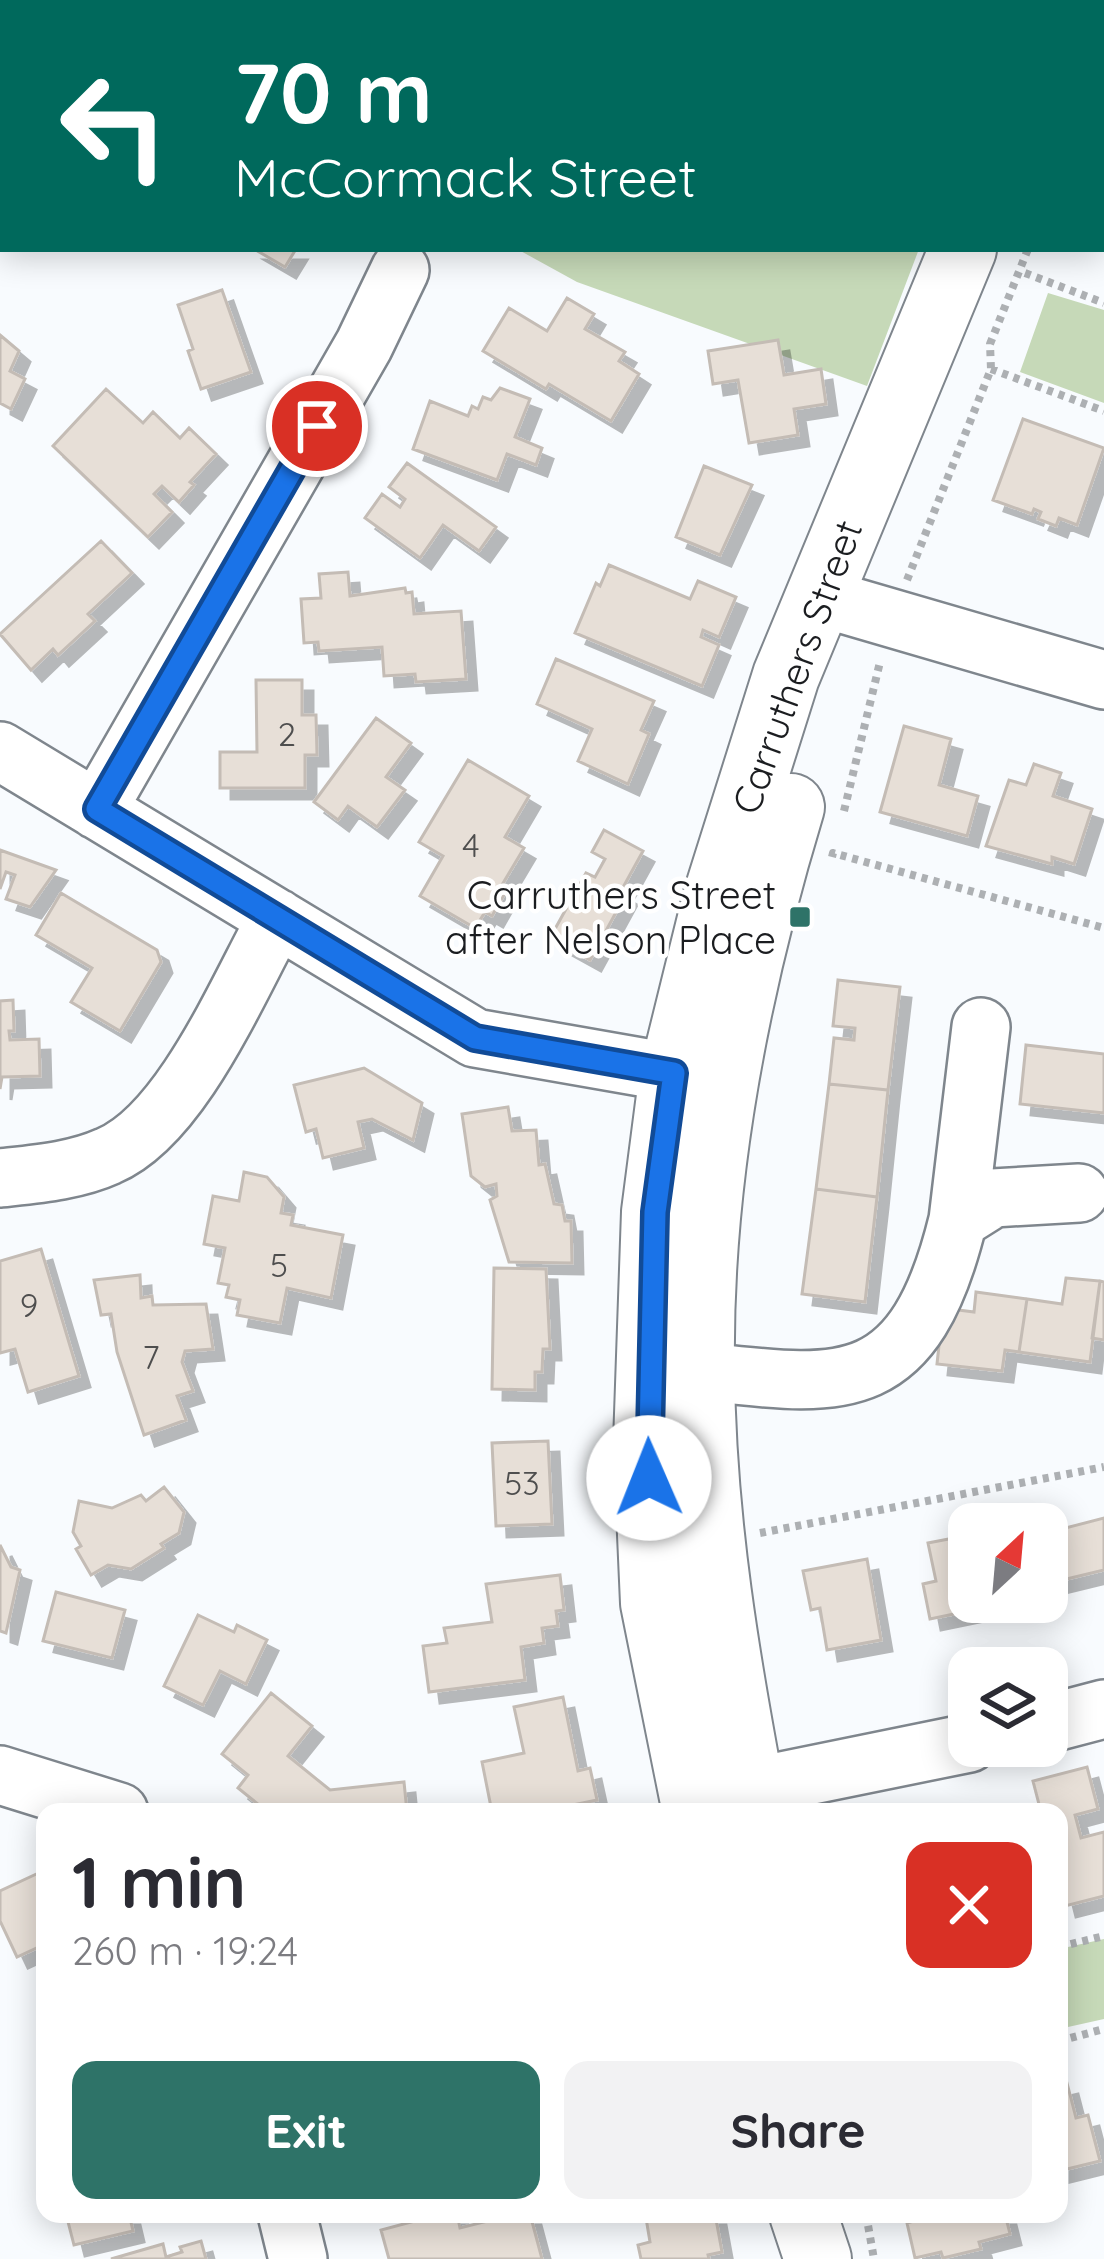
<!DOCTYPE html>
<meta charset="utf-8">
<style>
:root{--surface:#fff;--page:#f2f2f3;--text:#2b2b33;--muted:#7c7c81;--accent:#2e7368}
body{margin:0;font-family:Quicksand,sans-serif;background:var(--page);color:var(--text);height:100vh;display:flex;flex-direction:column;font-size:45px;white-space:nowrap}
*{box-sizing:border-box;margin:0}
p{font-size:39px;color:var(--muted)}
.icon{flex:none;width:66px;height:66px;fill:none;stroke:currentColor;stroke-width:2;stroke-linecap:round;stroke-linejoin:round}
.map{position:relative;flex:1;overflow:hidden}
.panel{position:absolute;left:36px;top:1803px;width:1032px;height:420px;display:flex;flex-direction:column;background:var(--surface);border-radius:24px;box-shadow:0 6px 30px #0003}
.panel>*{flex:none}
.banner{position:absolute;left:0px;top:0px;width:1104px;height:252px;box-shadow:0 6px 30px #0003;background:#00695c;color:#fff;overflow:hidden}
.needle{width:78px;rotate:26deg}
.controls{position:absolute;left:948px;top:1503px;display:grid;gap:24px}
.controls a{display:grid;place-items:center;width:120px;height:120px;border-radius:24px;background:var(--surface);box-shadow:0 6px 30px #0003;font-size:60px}
.pin{position:absolute;display:grid;place-items:center;width:102px;height:102px;color:#fff;margin:-51px;border:6px solid #fff;border-radius:50%;box-shadow:0 3px 12px #0007}
.me{position:absolute;width:132px;margin:-66px;rotate:359deg;stroke-linejoin:round;filter:drop-shadow(0 0 9px #0008)}
.turn{display:flex;align-items:center;gap:42px;height:252px;padding:0 36px;font-size:54px}
.turn .icon{width:156px;height:156px;stroke-width:2.5}
.turn b{display:block;font-size:84px;line-height:102px}
.round{display:grid;place-items:center;flex:none;width:126px;height:126px;border-radius:24px;background:var(--page)}
.headline{display:flex;align-items:center;justify-content:space-between;height:204px;padding:0 36px}
h1{font-size:72px;font-weight:700;line-height:90px}
.cta{display:flex;gap:24px;margin-top:auto;padding:24px 36px}
.cta a{flex:1;height:138px;border-radius:24px;background:var(--accent);color:#fff;font-size:48px;font-weight:700;line-height:138px;text-align:center}
.cta a+a{background:var(--page);color:var(--text)}
.map>svg:first-child{display:block}
.green{fill:#c6d9b8}
.building{fill:#e7dfd7;stroke:#c4bcb5;stroke-width:3;filter:url(#shadow)}
.lines{fill:none;stroke-linecap:round;stroke-linejoin:round}
.minor-casing{stroke:#7f868d;stroke-width:62}
.major-casing{stroke:#7f868d;stroke-width:70}
.path{stroke:#adb0b3;stroke-width:8;stroke-dasharray:6 6;stroke-linecap:butt}
.minor{stroke:#fff;stroke-width:57}
.major{stroke:#fff;stroke-width:66}
.route-casing{stroke:#114b97;stroke-width:30}
.route{stroke:#1a73e8;stroke-width:21}
.poi-dot{fill:#2e7368;stroke:#fff;stroke-width:4.5}
.labels{text-anchor:middle;stroke-width:9;stroke-linejoin:round;paint-order:stroke}
.number-label{font-size:33px;fill:#4e4e4e}
.street-label{font-size:39px;fill:#1b1d20;stroke:#fff}
.poi-label{font-size:39px;fill:#1b1d20;stroke:#fff;text-anchor:end}
</style>
<div class="map">
<svg width="1104" height="2259" viewBox="0 0 1104 2259">
<defs>
<filter id="shadow"><feDropShadow dx="11" dy="11" stdDeviation="0" flood-color="#0004"/></filter>
</defs>
<rect width="100%" height="100%" fill="#f8fbfe"/>
<path class="green" d="M 517,249 L 919,249 L 867,386 L 577,282 Z
M 1048,293 L 1104,310 L 1104,403 L 1020,372 Z
M 1104,1939 L 1104,2019 L 1059,2029 L 1059,1949 Z"/>
<path class="building" d="M 254,249 L 296,249 L 285,267 Z
M 222,290 L 251,372 L 201,389 L 188,351 L 193,349 L 178,305 Z
M 567,298 L 594,314 L 585,329 L 625,352 L 619,361 L 639,374 L 611,421 L 549,384 L 546,389 L 483,351 L 509,308 L 547,331 Z
M 0,335 L 19,351 L 10,371 L 25,379 L 11,409 L 0,403 Z
M 778,340 L 784,375 L 821,369 L 826,404 L 794,409 L 798,435 L 749,443 L 738,380 L 713,384 L 708,351 Z
M 500,388 L 530,399 L 515,437 L 542,448 L 536,465 L 507,454 L 497,480 L 413,449 L 430,401 L 468,416 L 472,406 L 478,409 L 483,397 L 491,400 Z
M 106,389 L 143,423 L 153,412 L 180,438 L 189,428 L 216,454 L 190,482 L 194,485 L 179,502 L 162,486 L 154,494 L 172,512 L 148,537 L 53,446 Z
M 1023,419 L 1104,448 L 1077,525 L 1059,518 L 1056,526 L 1038,519 L 1041,512 L 1034,509 L 1032,514 L 993,500 Z
M 407,463 L 496,527 L 479,551 L 443,525 L 420,558 L 365,518 L 382,494 L 400,507 L 405,499 L 389,487 Z
M 704,466 L 752,485 L 720,555 L 676,537 Z
M 101,541 L 132,573 L 88,614 L 95,621 L 58,655 L 53,649 L 31,670 L 0,634 Z
M 609,565 L 690,599 L 698,581 L 736,597 L 719,637 L 703,630 L 701,637 L 719,645 L 702,686 L 575,633 L 596,583 L 600,586 Z
M 348,572 L 350,596 L 405,588 L 406,593 L 412,592 L 414,614 L 461,611 L 466,679 L 416,682 L 415,674 L 384,676 L 382,647 L 319,651 L 318,642 L 304,643 L 301,599 L 321,598 L 319,574 Z
M 556,659 L 654,701 L 641,730 L 649,734 L 628,784 L 578,761 L 592,729 L 537,704 Z
M 256,680 L 302,680 L 302,715 L 316,715 L 317,755 L 305,755 L 305,788 L 220,788 L 220,752 L 257,752 Z
M 376,718 L 411,743 L 386,777 L 405,790 L 377,827 L 348,806 L 338,820 L 314,802 Z
M 904,726 L 951,739 L 939,785 L 978,796 L 967,836 L 880,812 Z
M 468,760 L 529,796 L 505,837 L 524,848 L 499,890 L 505,893 L 492,916 L 485,912 L 475,928 L 420,896 L 443,856 L 419,842 Z
M 1034,764 L 1061,773 L 1053,796 L 1092,809 L 1074,864 L 1052,857 L 1052,864 L 986,846 L 1009,780 L 1026,785 Z
M 604,830 L 643,851 L 621,891 L 626,894 L 590,960 L 550,938 L 586,873 L 595,877 L 605,859 L 592,852 Z
M 0,850 L 56,870 L 30,907 L 6,899 L 15,875 L 6,872 L 0,889 Z
M 61,893 L 157,950 L 161,962 L 120,1031 L 71,1002 L 92,968 L 36,935 Z
M 838,980 L 900,987 L 888,1090 L 829,1084 L 834,1038 L 854,1040 L 855,1028 L 833,1026 Z
M 13,1000 L 14,1031 L 9,1031 L 10,1040 L 39,1039 L 40,1076 L 2,1077 L 0,1089 L 0,1001 Z
M 1026,1045 L 1104,1054 L 1104,1113 L 1020,1104 Z
M 364,1068 L 422,1103 L 413,1140 L 372,1119 L 358,1122 L 364,1148 L 323,1158 L 316,1129 L 306,1132 L 294,1085 Z
M 829,1084 L 888,1090 L 877,1197 L 816,1189 Z
M 508,1107 L 512,1131 L 536,1130 L 539,1165 L 545,1164 L 554,1204 L 562,1205 L 565,1221 L 571,1221 L 572,1263 L 509,1262 L 490,1200 L 497,1196 L 496,1184 L 485,1187 L 471,1176 L 462,1114 Z
M 244,1172 L 267,1177 L 284,1197 L 281,1213 L 293,1215 L 291,1225 L 343,1235 L 331,1298 L 287,1288 L 280,1323 L 237,1315 L 240,1300 L 226,1297 L 229,1285 L 218,1283 L 225,1248 L 204,1244 L 213,1196 L 239,1201 Z
M 816,1189 L 877,1197 L 865,1302 L 802,1294 Z
M 41,1249 L 79,1376 L 28,1392 L 15,1349 L 0,1353 L 0,1261 Z
M 494,1268 L 546,1269 L 550,1349 L 543,1349 L 542,1372 L 535,1372 L 535,1390 L 492,1389 Z
M 140,1275 L 141,1298 L 152,1296 L 153,1305 L 206,1304 L 213,1349 L 185,1351 L 182,1362 L 193,1391 L 177,1396 L 186,1420 L 144,1435 L 117,1352 L 111,1314 L 101,1315 L 94,1280 Z
M 1066,1278 L 1100,1281 L 1090,1362 L 1019,1352 L 1027,1299 L 1062,1304 Z
M 1100,1281 L 1104,1282 L 1104,1340 L 1092,1338 Z
M 976,1292 L 1027,1299 L 1019,1352 L 1005,1350 L 1002,1371 L 937,1364 L 943,1308 L 974,1312 Z
M 548,1441 L 552,1524 L 496,1526 L 492,1443 Z
M 164,1487 L 184,1512 L 179,1533 L 161,1544 L 164,1548 L 131,1569 L 108,1565 L 91,1575 L 76,1549 L 81,1546 L 73,1532 L 79,1501 L 112,1508 L 141,1495 L 146,1501 Z
M 1104,1518 L 1104,1570 L 1050,1583 L 1047,1524 L 1056,1522 L 1058,1530 Z
M 969,1535 L 969,1602 L 1012,1602 L 930,1619 L 923,1584 L 936,1581 L 928,1543 Z
M 0,1545 L 11,1567 L 20,1570 L 6,1633 L 0,1631 Z
M 867,1559 L 881,1640 L 827,1650 L 820,1608 L 811,1610 L 803,1571 Z
M 560,1575 L 564,1610 L 556,1611 L 558,1626 L 542,1628 L 544,1643 L 521,1647 L 525,1680 L 429,1692 L 423,1646 L 447,1643 L 444,1628 L 492,1622 L 486,1584 Z
M 56,1592 L 125,1610 L 112,1658 L 43,1641 Z
M 198,1615 L 234,1632 L 237,1625 L 267,1640 L 246,1684 L 220,1671 L 203,1705 L 164,1686 Z
M 271,1693 L 312,1726 L 288,1756 L 330,1790 L 404,1782 L 407,1812 L 262,1812 L 264,1809 L 238,1788 L 248,1775 L 222,1754 Z
M 563,1697 L 578,1771 L 590,1768 L 597,1800 L 539,1812 L 537,1807 L 492,1812 L 482,1762 L 524,1753 L 514,1707 Z
M 1087,1767 L 1098,1809 L 1075,1815 L 1081,1838 L 1104,1832 L 1104,1896 L 1065,1906 L 1059,1882 L 1059,1812 L 1041,1812 L 1033,1781 Z
M 45,1870 L 45,1944 L 17,1957 L 0,1921 L 0,1891 Z
M 1067,2083 L 1076,2118 L 1088,2115 L 1100,2161 L 1059,2171 L 1059,2085 Z
M 66,2214 L 129,2214 L 133,2231 L 74,2245 Z
M 441,2214 L 457,2214 L 460,2228 L 500,2218 L 499,2214 L 530,2214 L 542,2259 L 389,2259 L 381,2230 Z
M 667,2214 L 715,2214 L 722,2252 L 708,2255 L 709,2259 L 641,2259 L 638,2245 L 650,2242 L 646,2218 Z
M 923,2214 L 1005,2214 L 1010,2234 L 979,2242 L 981,2249 L 943,2258 L 941,2252 L 915,2258 L 907,2223 L 924,2218 Z
M 201,2241 L 206,2259 L 111,2259 L 163,2244 L 166,2257 L 182,2252 L 180,2247 Z"/>
<g class="lines">
<g class="minor-casing">
<path id="minor" d="M 819,597 L 1104,680
M 0,751 L 475,1038 L 715,1080
M 97,810 L 364,345 L 400,270
M 0,1178 C 36,1174 75,1171 108,1156 C 182,1125 239,986 277,918
M 958,1220 L 981,1027
M 660,1367 C 827,1383 910,1417 958,1220 L 993,1198 L 1079,1193
M 1047,1724 L 1104,1709
M 0,1775 L 119,1812
M 709,1796 L 969,1743
M 287,2214 L 298,2259"/>
</g>
<g class="major-casing">
<path id="major" d="M 1101,9 L 1104,2
M 696,1812 L 654,1603 L 647,1443 L 655,1212 L 673,1073 L 717,895 L 786,676 L 963,249
M 755,1812 C 727,1666 702,1520 701,1370 C 698,1180 736,988 791,807
M 803,2214 L 818,2259"/>
</g>
<path class="path" d="M 184,0 L 193,3
M 700,0 L 702,3
M 1025,273 L 1104,303
M 991,369 L 1104,411
M 907,580 L 991,369 L 990,344 L 1028,249
M 844,811 L 880,662
M 832,857 L 833,853 L 1104,928
M 760,1533 L 1104,1467
M 1059,1947 L 1104,1936
M 1059,2041 L 1104,2029
M 866,2214 L 874,2259"/>
<use href="#minor" class="minor"/>
<use href="#major" class="major"/>
</g>
<g class="lines">
<g class="route-casing">
<path id="route" d="M 317,426 L 97,809 L 475,1038 L 674,1073 L 655,1212 L 649,1478"/>
</g>
<use href="#route" class="route"/>
</g>
<rect class="poi-dot" x="788" y="905" width="24" height="24" rx="6"/>
<g class="labels">
<g class="number-label">
<text x="287" y="746">2</text>
<text x="471" y="857">4</text>
<text x="279" y="1277">5</text>
<text x="29" y="1317">9</text>
<text x="151" y="1369">7</text>
<text x="522" y="1495">53</text>
</g>
<g class="street-label">
<text transform="translate(797 667) rotate(-70)" y="14">Carruthers Street</text>
</g>
<g class="poi-label">
<text x="776" y="909">Carruthers Street<tspan x="776" dy="45">after Nelson Place</tspan></text>
</g>
</g>
</svg>
<div class="controls">
<a><svg class="needle" viewBox="-14 -14 28 28"><path d="M0-13l5 13h-10z" fill="#e53935"/><path d="M0 13l5-13h-10z" fill="#7c7c81"/></svg></a>
<a><svg class="icon" aria-label="layers" viewBox="0 0 24 24"><path d="M12 4l9 5-9 5-9-5zM3 14l9 5 9-5"/></svg></a>
</div>
<div class="pin" style="left:317px;top:426px;background:#d93025"><svg class="icon" aria-label="arrive" viewBox="0 0 24 24"><path d="M6 21V4h12l-3 4 3 4H6"/></svg></div>
<svg class="me" style="left:649px;top:1478px" viewBox="-20 -20 40 40"><circle r="19" fill="#fff"/><path d="M0-13L10 11 0 6-10 11z" fill="#1a73e8"/></svg>
<div class="banner">
<div class="turn"><svg class="icon" aria-label="left" viewBox="0 0 24 24"><path d="M17 20v-9H6M10 6l-5 5 5 5"/></svg><div><b>70 m</b>McCormack Street</div></div>
</div>
<section class="panel">
<div class="headline"><div><h1>1 min</h1><p>260 m · 19:24</p></div><a class="round" style="background:#d93025;color:#fff"><svg class="icon" aria-label="close" viewBox="0 0 24 24"><path d="M6 6l12 12M18 6L6 18"/></svg></a></div>
<div class="cta"><a>Exit</a><a>Share</a></div>
</section>
</div>
